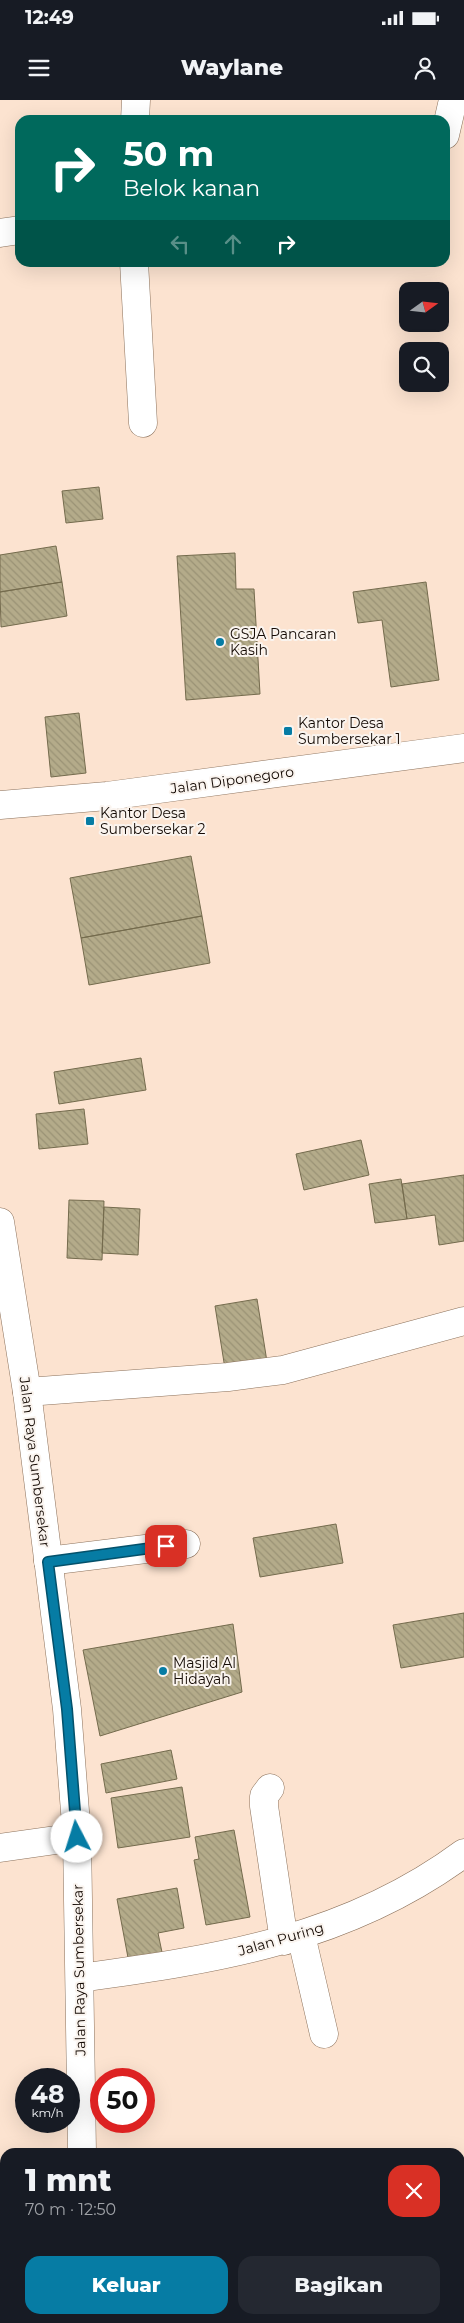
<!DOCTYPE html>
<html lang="id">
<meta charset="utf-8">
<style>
:root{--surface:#171b24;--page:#242831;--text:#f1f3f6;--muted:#9ea1a6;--accent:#067ca4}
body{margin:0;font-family:Montserrat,sans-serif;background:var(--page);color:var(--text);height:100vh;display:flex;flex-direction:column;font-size:19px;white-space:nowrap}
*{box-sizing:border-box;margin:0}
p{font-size:16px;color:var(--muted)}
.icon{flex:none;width:28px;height:28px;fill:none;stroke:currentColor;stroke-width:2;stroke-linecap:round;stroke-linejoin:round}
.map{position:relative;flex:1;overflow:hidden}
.details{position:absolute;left:0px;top:2048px;width:465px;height:176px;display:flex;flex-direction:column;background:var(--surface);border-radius:15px 15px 0 0;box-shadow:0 5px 20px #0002}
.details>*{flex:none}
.top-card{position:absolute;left:15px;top:15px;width:435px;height:152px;border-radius:15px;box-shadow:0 5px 20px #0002;background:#00695c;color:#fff;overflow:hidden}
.needle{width:32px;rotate:75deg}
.controls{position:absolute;left:399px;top:182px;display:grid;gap:10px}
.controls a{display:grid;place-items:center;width:50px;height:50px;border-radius:10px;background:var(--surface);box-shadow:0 5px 20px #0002;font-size:25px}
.speed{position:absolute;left:15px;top:1968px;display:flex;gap:10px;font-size:25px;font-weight:700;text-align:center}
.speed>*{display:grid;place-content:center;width:65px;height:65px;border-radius:50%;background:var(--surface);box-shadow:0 5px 20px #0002;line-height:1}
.speed small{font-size:12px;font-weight:400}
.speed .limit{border:8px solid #d22;background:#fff;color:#111}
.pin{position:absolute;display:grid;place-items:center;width:42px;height:42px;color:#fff;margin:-21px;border-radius:10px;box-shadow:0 2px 8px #0006}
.me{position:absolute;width:55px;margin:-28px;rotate:355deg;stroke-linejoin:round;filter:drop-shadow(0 0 4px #0008)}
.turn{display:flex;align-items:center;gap:18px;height:105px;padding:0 25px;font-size:22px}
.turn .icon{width:65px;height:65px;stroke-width:2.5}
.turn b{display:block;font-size:35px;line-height:42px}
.lanes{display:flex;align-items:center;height:48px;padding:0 25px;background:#0003;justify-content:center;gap:25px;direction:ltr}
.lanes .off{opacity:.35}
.round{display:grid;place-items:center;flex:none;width:52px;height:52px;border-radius:15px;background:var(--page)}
.overview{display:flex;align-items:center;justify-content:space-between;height:85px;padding:0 25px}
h1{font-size:30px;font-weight:800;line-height:38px}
.cta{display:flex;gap:10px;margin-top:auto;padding:10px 25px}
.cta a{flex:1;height:58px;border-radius:15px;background:var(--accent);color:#fff;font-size:20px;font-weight:800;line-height:58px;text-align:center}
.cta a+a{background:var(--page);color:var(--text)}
.status{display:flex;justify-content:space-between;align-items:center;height:35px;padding:0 25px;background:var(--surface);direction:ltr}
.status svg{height:14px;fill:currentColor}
header{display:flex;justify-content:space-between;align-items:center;height:65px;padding:0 25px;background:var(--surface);font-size:22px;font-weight:800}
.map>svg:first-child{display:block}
.building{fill:url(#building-back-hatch);stroke:#746b4d}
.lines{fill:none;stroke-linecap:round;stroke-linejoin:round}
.minor-casing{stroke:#8c725c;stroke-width:29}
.major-casing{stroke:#8c725c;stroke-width:29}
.minor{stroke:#fff;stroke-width:28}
.major{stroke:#fff;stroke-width:28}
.route-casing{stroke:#04516b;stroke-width:12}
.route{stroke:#067ca4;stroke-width:9}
.poi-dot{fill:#067ca4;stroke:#faf4ef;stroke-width:2}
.labels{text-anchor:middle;stroke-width:4;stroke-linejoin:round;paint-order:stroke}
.poi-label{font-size:14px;fill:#140a04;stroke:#faf4ef;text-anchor:start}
.street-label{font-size:14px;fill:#140a04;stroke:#faf4ef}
</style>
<div class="status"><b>12:49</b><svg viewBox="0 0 49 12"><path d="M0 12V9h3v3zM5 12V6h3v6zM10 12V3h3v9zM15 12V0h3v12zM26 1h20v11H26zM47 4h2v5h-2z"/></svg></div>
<header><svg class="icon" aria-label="menu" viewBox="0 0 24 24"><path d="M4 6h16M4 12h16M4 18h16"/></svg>Waylane<svg class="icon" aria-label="person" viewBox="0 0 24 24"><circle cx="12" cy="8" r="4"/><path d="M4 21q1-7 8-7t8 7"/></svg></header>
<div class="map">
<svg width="464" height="2223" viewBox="0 0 464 2223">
<defs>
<pattern id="building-back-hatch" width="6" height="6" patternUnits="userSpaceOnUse" patternTransform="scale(1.25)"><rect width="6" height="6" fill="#b4ab8a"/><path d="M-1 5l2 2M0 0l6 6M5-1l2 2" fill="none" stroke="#9a9275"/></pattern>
</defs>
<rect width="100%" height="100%" fill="#fce3d0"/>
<path class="building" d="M 99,387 L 103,419 L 66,423 L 62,391 Z
M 56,446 L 62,482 L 0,492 L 0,455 Z
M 235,453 L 236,489 L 254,489 L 260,594 L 186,600 L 177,456 Z
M 62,482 L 67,516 L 1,527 L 0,492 Z
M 426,482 L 439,580 L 391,587 L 382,520 L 358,523 L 353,492 Z
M 79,613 L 86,673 L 51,677 L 45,617 Z
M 191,756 L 202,816 L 81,838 L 70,778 Z
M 202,816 L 210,863 L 89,885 L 81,838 Z
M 141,958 L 146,990 L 59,1004 L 54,972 Z
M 84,1009 L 88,1044 L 39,1049 L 36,1014 Z
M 361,1040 L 369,1075 L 304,1090 L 296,1054 Z
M 464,1075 L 464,1141 L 439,1145 L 435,1115 L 407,1119 L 402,1084 Z
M 401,1079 L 407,1119 L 375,1123 L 369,1084 Z
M 69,1100 L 104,1101 L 102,1160 L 67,1158 Z
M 104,1107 L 140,1109 L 138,1155 L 102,1153 Z
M 257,1199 L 268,1268 L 226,1275 L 215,1206 Z
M 336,1424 L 343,1463 L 260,1477 L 253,1438 Z
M 464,1513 L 464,1557 L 401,1568 L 393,1525 Z
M 233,1524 L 242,1592 L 100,1636 L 83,1550 Z
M 171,1650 L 177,1679 L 106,1693 L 101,1664 Z
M 182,1687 L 190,1737 L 118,1748 L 111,1698 Z
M 234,1730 L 250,1817 L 206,1825 L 194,1760 L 199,1759 L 195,1737 Z
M 177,1788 L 184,1828 L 158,1833 L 163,1857 L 129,1863 L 117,1799 Z"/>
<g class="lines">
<g class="minor-casing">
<path id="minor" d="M 135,20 L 136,0
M 445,35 L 453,0
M 0,133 L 20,130
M 134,162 L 143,323
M 27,1292 L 228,1277 L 283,1270 L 464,1221
M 48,1461 L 186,1444
M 270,1688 L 264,1696 L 264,1706 L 284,1841
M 0,1748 L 77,1737
M 301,1835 L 324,1934
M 80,1878 C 219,1859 348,1839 464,1753"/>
</g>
<g class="major-casing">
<path id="major" d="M 0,705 L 107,696 L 464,648
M 0,1122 L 27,1292 L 67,1609 L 77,1737 L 82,2052
M 80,2223 L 81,2219"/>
</g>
<use href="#minor" class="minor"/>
<use href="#major" class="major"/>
</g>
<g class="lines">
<g class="route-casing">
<path id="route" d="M 77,1737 L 67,1609 L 48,1462 L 166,1446"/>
</g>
<use href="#route" class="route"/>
</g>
<g class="poi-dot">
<circle cx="220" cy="542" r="5"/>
<rect x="283" y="626" width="10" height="10" rx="2.5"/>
<rect x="85" y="716" width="10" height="10" rx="2.5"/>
<circle cx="163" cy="1571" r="5"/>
</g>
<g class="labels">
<g class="poi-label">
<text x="230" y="539">GSJA Pancaran<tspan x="230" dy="16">Kasih</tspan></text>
<text x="298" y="628">Kantor Desa<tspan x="298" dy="16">Sumbersekar 1</tspan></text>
<text x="100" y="718">Kantor Desa<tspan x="100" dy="16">Sumbersekar 2</tspan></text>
<text x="173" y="1568">Masjid Al<tspan x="173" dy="16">Hidayah</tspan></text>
</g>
<g class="street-label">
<text transform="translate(232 680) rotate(-8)" y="5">Jalan Diponegoro</text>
<text transform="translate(35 1362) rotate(83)" y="5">Jalan Raya Sumbersekar</text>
<text transform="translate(281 1839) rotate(-16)" y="5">Jalan Puring</text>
<text transform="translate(79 1870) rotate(-91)" y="5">Jalan Raya Sumbersekar</text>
</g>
</g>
</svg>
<div class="controls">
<a><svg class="needle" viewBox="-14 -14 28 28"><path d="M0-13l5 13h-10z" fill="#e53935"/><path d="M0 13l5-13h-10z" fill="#9ea1a6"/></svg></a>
<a><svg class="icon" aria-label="search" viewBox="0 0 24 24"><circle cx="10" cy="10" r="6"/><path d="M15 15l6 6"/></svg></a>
</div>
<div class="speed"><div>48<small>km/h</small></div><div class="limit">50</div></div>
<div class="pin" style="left:166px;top:1446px;background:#d93025"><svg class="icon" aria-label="arrive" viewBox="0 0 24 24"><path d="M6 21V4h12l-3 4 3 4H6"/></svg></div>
<svg class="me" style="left:77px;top:1737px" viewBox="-20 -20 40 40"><circle r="19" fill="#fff"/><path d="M0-13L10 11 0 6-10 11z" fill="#067ca4"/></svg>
<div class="top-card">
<div class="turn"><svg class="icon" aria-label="right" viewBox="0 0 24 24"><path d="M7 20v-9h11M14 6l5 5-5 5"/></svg><div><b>50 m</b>Belok kanan</div></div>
<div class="lanes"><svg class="icon off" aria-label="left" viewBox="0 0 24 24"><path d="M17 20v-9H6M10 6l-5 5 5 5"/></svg><svg class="icon off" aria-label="ahead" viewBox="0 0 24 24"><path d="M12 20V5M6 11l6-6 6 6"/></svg><svg class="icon" aria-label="right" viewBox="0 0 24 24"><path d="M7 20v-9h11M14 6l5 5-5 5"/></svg></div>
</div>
<section class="details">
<div class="overview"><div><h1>1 mnt</h1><p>70 m · 12:50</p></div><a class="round" style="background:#d93025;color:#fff"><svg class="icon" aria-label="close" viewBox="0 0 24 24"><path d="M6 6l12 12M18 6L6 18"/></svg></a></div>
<div class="cta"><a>Keluar</a><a>Bagikan</a></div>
</section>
</div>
